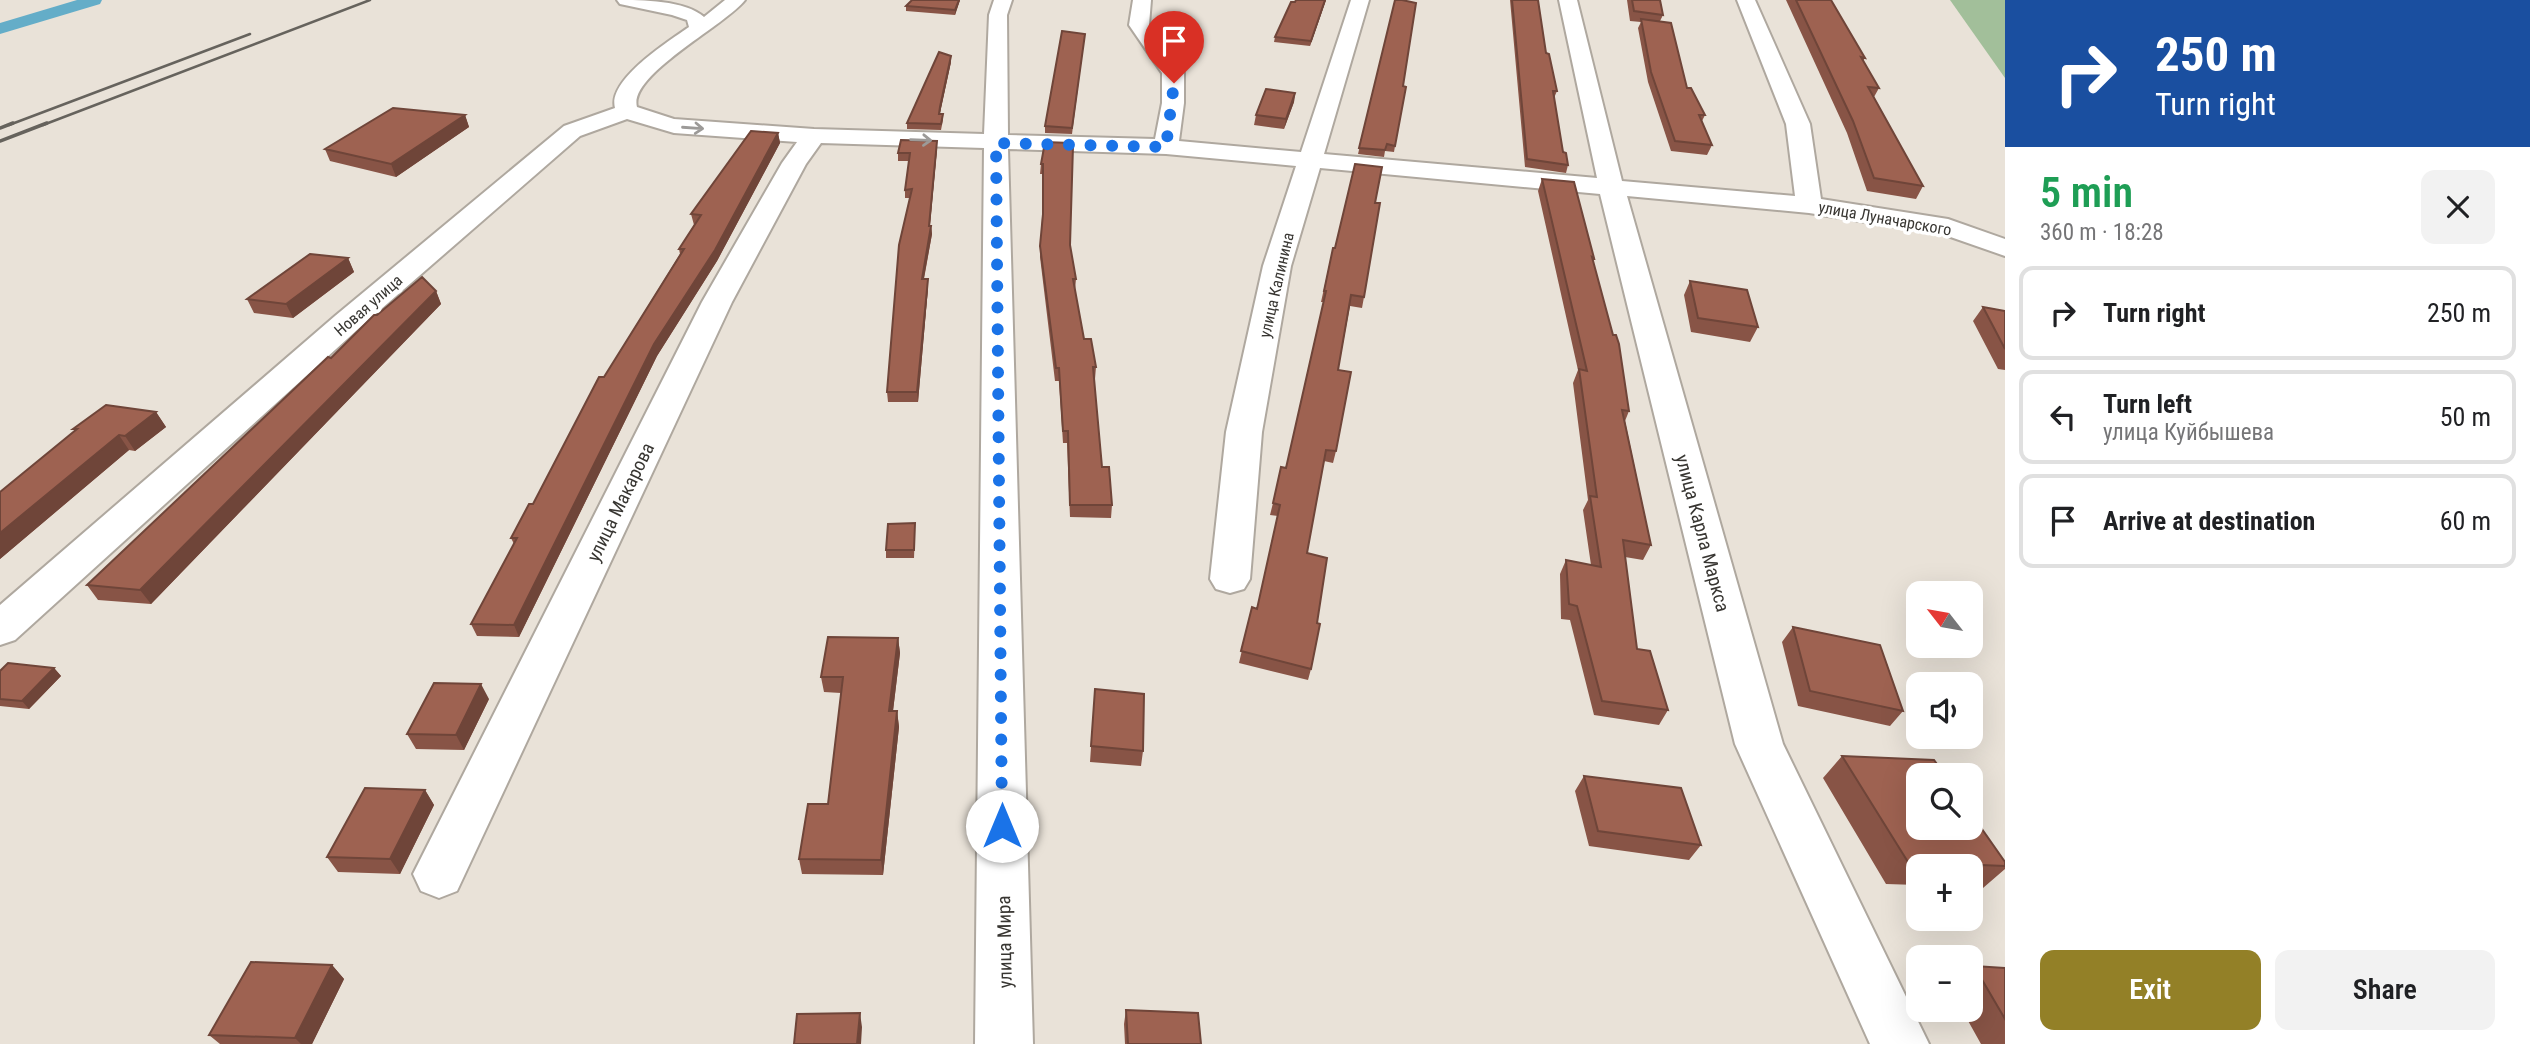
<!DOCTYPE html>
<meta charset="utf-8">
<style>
:root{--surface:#fff;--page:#f2f2f2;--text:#202124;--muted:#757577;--line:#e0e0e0;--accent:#938027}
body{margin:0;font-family:"Roboto Condensed",sans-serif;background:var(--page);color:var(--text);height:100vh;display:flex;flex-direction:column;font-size:26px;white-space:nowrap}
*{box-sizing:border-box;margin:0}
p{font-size:23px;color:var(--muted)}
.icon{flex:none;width:38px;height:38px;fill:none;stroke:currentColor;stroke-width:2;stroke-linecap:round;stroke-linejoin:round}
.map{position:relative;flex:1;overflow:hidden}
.drawer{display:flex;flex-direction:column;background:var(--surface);width:525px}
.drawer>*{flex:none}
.hud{background:#1a4fa0;color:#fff;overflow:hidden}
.needle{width:46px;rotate:301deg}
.controls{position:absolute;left:1906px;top:581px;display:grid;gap:14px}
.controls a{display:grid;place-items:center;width:77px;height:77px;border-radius:14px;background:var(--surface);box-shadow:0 7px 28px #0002;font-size:35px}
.pin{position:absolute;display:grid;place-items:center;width:60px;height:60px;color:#fff;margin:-72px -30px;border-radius:50% 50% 50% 0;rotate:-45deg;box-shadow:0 0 7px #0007}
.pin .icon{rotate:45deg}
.me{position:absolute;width:77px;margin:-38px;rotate:0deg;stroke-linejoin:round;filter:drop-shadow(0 0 5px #0008)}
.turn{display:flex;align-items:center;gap:24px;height:147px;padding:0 35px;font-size:32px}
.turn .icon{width:91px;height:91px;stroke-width:2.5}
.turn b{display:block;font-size:49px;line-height:60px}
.round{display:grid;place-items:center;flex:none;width:74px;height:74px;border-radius:14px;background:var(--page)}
.overview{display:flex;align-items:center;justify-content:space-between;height:119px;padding:0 35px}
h1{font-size:42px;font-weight:600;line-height:52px;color:#1e9e55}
.button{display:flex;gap:14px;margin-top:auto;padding:14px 35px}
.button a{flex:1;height:80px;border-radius:14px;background:var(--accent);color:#fff;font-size:28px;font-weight:600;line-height:80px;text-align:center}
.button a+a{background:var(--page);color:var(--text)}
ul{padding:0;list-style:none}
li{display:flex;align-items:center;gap:21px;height:94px;margin:0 14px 10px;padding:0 21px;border:4px solid var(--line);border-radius:14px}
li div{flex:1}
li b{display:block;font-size:26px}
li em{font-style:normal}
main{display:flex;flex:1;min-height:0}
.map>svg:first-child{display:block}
.green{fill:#a2bf9a}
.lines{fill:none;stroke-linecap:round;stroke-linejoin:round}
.canal{fill:#64adc8;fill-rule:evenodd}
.minor-casing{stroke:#afa89f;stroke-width:4}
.minor{fill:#fff;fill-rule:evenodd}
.rail-far1{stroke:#66635d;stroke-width:2.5}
.rail{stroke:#66635d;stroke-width:3.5}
.wall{fill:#885446}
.shaded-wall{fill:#6f4539}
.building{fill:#9e6251;stroke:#6f4539;stroke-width:2}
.oneway{stroke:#9c9a98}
.route{stroke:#1a73e8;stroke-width:12;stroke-dasharray:0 21.6}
.labels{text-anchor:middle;stroke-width:7;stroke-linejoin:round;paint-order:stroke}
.far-street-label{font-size:16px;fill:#383632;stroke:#fff}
.street-label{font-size:19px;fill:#383632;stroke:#fff}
</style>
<main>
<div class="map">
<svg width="2005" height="1044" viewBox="0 0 2005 1044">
<rect width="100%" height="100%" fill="#e9e2d8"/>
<path class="green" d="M 1950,0 L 2005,0 L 2005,78 Z"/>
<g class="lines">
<path class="canal" d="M 77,0 L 102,0 L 100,4 L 0,34 L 0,23 Z"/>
<g class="minor-casing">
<path id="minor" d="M 617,0 C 642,0 685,0 704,17 L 725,0 L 745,0 C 726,25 628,75 637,107 L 674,119 L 814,129 L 984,134 L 989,15 L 994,0 L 1012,0 L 1007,15 L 1008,135 L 1155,139 L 1162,103 L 1162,73 L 1129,25 L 1133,0 L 1151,0 L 1149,25 L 1184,73 L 1184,103 L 1179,141 L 1301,152 L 1351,0 L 1369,0 L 1324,154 L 1597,178 L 1559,0 L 1577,0 L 1622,181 L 1795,196 L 1786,124 L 1737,0 L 1755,0 L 1810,124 L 1821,199 L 1948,219 L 2005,239 L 2005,256 L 1942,234 L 1809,213 L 1627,196 L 1783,744 L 1929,1044 L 1870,1044 L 1735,744 L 1600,194 L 1320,168 L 1291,266 L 1262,432 L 1250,579 L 1244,589 L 1230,593 L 1216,589 L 1210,579 L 1226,432 L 1263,266 L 1296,166 L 1166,154 L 1008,149 L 1033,1044 L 975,1044 L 984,148 L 821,143 L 806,164 L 732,302 L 457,891 L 439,898 L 421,891 L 413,874 L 702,302 L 782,163 L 797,142 L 674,133 L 627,119 L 580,136 L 357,330 L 15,640 L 0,645 L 0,605 L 335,316 L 564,126 L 615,108 C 607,80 669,41 689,27 L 687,20 L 672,15 L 620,4 Z"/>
</g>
<use href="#minor" class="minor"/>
<path class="rail-far1" d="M 9,125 L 250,34
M 43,125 L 370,0"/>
<path class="rail" d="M 0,128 L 13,123
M 0,141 L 47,123"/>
</g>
<path class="wall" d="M 912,0 L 960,0 L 955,15 L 906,11 L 906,6 Z
M 1296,0 L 1326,0 L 1310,46 L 1274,42 L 1275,37 Z
M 1395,0 L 1403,86 L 1395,146 L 1394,152 L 1385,151 L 1384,157 L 1358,154 Z
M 1510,0 L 1538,0 L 1546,53 L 1557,91 L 1554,98 L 1563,152 L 1568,165 L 1566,173 L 1525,167 Z
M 1627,0 L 1660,0 L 1663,15 L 1660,21 L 1687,88 L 1705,115 L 1702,121 L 1712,145 L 1707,155 L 1671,151 L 1648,82 L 1638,28 L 1641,22 L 1630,21 Z
M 1786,0 L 1831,0 L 1865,58 L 1863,61 L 1879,88 L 1874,97 L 1923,186 L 1916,199 L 1867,191 L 1847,133 Z
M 1085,34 L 1072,134 L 1045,133 L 1045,126 Z
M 951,62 L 940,113 L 943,120 L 941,130 L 907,129 L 907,123 Z
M 1295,93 L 1294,102 L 1284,129 L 1254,125 L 1256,115 Z
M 465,115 L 469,127 L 396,177 L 330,161 L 325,149 Z
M 778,133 L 780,143 L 717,261 L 657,356 L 519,637 L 477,636 L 471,624 L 514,544 L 511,538 L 533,504 L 604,377 L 680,254 L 679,249 L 694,225 L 691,214 Z
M 937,141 L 937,149 L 930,226 L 931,226 L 932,234 L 924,279 L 928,279 L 928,288 L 918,402 L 888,402 L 887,392 L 910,198 L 905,198 L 905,190 L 909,161 L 898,161 L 898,153 Z
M 1044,145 L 1070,245 L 1076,279 L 1075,290 L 1084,339 L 1096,367 L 1095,379 L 1094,380 L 1102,467 L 1112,505 L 1111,518 L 1070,517 L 1067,443 L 1063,443 L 1059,381 L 1055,381 L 1040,257 L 1042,217 L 1043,174 L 1040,174 L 1041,164 Z
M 1542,179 L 1594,258 L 1593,261 L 1629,411 L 1625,421 L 1651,545 L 1643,560 L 1625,557 L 1637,649 L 1668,710 L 1659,725 L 1594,715 L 1570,620 L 1561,619 L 1560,574 L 1566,560 L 1591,565 L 1583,510 L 1588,500 L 1573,383 L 1578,370 L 1538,191 Z
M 1375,203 L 1364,297 L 1362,308 L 1350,306 L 1338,370 L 1336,451 L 1333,463 L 1324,461 L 1307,553 L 1317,623 L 1311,669 L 1308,680 L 1239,663 L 1252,607 L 1257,609 L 1278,516 L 1270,515 L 1273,503 L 1286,468 L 1324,302 L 1321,302 L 1333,248 L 1335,248 Z
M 348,258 L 354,272 L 293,318 L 254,313 L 247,299 Z
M 1690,281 L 1758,327 L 1750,342 L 1691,332 L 1684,295 Z
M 436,291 L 441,304 L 151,604 L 98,600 L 87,585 L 331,358 L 377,315 Z
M 1983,307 L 2005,311 L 2005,370 L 1998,369 L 1973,321 Z
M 156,412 L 166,427 L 135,451 L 129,450 L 0,559 L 0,492 L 75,431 L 73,429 Z
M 915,531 L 914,558 L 886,558 L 886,550 Z
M 1793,627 L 1903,711 L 1890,726 L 1798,706 L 1782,642 Z
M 898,638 L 900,653 L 893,711 L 897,711 L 899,727 L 883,875 L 802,874 L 799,859 L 828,804 L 841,693 L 824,692 L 821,677 Z
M 54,668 L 61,676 L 29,709 L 0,706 L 0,671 Z
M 1095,689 L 1143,751 L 1141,766 L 1090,762 Z
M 489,699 L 464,750 L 416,749 L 407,734 Z
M 1842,756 L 2005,862 L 2005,869 L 1983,888 L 1970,887 L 1970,866 L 1918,866 L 1918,885 L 1886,884 L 1823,778 Z
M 1584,776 L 1701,845 L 1689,860 L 1589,846 L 1575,791 Z
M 425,790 L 434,805 L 400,874 L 338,872 L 327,857 Z
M 332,965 L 344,979 L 312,1044 L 220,1044 L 209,1035 Z
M 1974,966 L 2005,968 L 2005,1044 L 1981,1044 L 1962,1010 L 1970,1010 L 1970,969 Z
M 1126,1010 L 1201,1044 L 1125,1044 L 1124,1024 Z"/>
<path class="shaded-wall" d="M 959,0 L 960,0 L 955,15 L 955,10 Z
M 1325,0 L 1326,0 L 1310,46 L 1311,41 Z
M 951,56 L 951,62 L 940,113 L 939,120 L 940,107 Z
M 1295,93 L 1294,102 L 1284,129 L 1286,119 Z
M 465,115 L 469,127 L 396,177 L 391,164 Z
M 778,133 L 780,143 L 717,261 L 657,356 L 519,637 L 514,625 L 654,344 Z
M 937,141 L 937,149 L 929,234 L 929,226 Z
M 931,226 L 932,234 L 922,288 L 922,279 Z
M 348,258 L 354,272 L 293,318 L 286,304 Z
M 928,279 L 928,288 L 918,402 L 917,392 Z
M 436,291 L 441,304 L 151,604 L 140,590 Z
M 156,412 L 166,427 L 135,451 L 125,436 Z
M 119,435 L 129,450 L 0,559 L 0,533 Z
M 898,638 L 900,653 L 891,727 L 889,711 Z
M 54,668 L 61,676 L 29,709 L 22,701 Z
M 481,684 L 489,699 L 464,750 L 456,735 Z
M 897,711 L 899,727 L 883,875 L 881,860 Z
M 425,790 L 434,805 L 400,874 L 390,859 Z
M 332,965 L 344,979 L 312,1044 L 301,1044 L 295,1038 Z
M 860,1013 L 862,1027 L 861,1044 L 857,1044 Z"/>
<path class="building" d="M 912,0 L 959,0 L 955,10 L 906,6 Z
M 1296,0 L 1325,0 L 1311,41 L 1275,37 L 1291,2 L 1295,2 Z
M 1395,0 L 1402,0 L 1416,3 L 1403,86 L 1406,87 L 1395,146 L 1387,144 L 1385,150 L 1359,148 Z
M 1512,0 L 1538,0 L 1546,53 L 1549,54 L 1557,91 L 1553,91 L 1563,152 L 1566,153 L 1568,165 L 1527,159 Z
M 1632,0 L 1660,0 L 1663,15 L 1634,11 Z
M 1796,0 L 1831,0 L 1865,58 L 1861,57 L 1879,88 L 1868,87 L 1923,186 L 1874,178 L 1853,121 Z
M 1641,19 L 1671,23 L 1687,88 L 1691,88 L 1705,115 L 1699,115 L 1712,145 L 1675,141 L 1651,72 Z
M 1062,31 L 1085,34 L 1072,128 L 1045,126 Z
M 939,52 L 951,56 L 940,107 L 939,114 L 943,114 L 941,124 L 907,123 Z
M 1266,89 L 1295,93 L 1286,119 L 1256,115 Z
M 393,108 L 465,115 L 391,164 L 325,149 Z
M 751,131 L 778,133 L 715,250 L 654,344 L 514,625 L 471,624 L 517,538 L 511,538 L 529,504 L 533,504 L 599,377 L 604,377 L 684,249 L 679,249 L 701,215 L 691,214 Z
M 901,140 L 937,141 L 929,226 L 931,226 L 922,279 L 928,279 L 917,392 L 887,392 L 899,245 L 912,189 L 905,190 L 910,153 L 898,153 Z
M 1045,142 L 1070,143 L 1070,146 L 1073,146 L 1070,245 L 1076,279 L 1073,279 L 1084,339 L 1091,339 L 1096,367 L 1093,367 L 1102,467 L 1109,467 L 1112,505 L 1070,505 L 1068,431 L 1063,431 L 1059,368 L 1056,368 L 1040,246 L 1043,214 L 1043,164 L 1041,164 Z
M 1355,164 L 1382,167 L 1375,203 L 1380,203 L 1364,297 L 1351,295 L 1338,370 L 1351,372 L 1336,451 L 1326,450 L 1307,553 L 1327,558 L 1317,623 L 1320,624 L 1311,669 L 1241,651 L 1252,607 L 1257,609 L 1280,505 L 1273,503 L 1281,467 L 1286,468 L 1326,291 L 1324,291 L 1333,248 L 1335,248 Z
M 1542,179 L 1574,182 L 1594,258 L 1592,257 L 1613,335 L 1616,335 L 1619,344 L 1629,411 L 1622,410 L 1651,545 L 1623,540 L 1637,649 L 1650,651 L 1668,710 L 1602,701 L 1577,606 L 1569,604 L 1566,560 L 1601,567 L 1590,496 L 1597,497 L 1579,369 L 1587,371 Z
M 310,254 L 348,258 L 286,304 L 247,299 Z
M 422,277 L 436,291 L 140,590 L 87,585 L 328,357 L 331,358 L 374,315 L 377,315 Z
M 1690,281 L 1747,290 L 1758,327 L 1698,318 Z
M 1983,307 L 2005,311 L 2005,349 Z
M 106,405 L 156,412 L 125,436 L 119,435 L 0,533 L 0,492 L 77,429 L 73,429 Z
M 915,523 L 914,550 L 886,550 L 888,524 Z
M 1793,627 L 1880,645 L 1903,711 L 1810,691 Z
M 828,637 L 898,638 L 889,711 L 897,711 L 881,860 L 799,859 L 808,804 L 828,804 L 843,677 L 821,677 Z
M 8,663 L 54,668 L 22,701 L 0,699 L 0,671 Z
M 434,683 L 481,684 L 456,735 L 407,734 Z
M 1095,689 L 1144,694 L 1143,751 L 1091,746 Z
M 1842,756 L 1934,760 L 1945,775 L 1918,775 L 1918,828 L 1970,828 L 1970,812 L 2005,862 L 2005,866 L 1908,862 Z
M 1584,776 L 1681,788 L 1701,845 L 1598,831 Z
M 365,788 L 425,790 L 390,859 L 327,857 Z
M 251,962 L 332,965 L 295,1038 L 209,1035 Z
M 1974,966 L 2005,968 L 2005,1019 Z
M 1126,1010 L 1198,1013 L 1201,1044 L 1128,1044 Z
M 860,1013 L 857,1044 L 794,1044 L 797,1014 Z"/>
<defs><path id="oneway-shaft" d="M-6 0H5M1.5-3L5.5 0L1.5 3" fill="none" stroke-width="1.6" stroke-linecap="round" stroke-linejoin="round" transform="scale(1.75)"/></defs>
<g class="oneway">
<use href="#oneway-shaft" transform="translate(693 128) rotate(4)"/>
<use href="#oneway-shaft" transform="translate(921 140) rotate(2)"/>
</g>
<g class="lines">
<path class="route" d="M 1002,826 L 996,143 L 1166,147 L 1174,83"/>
</g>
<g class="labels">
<g class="far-street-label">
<text transform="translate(1885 218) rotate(10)" y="6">улица Луначарского</text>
<text transform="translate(1276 285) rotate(-77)" y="6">улица Калинина</text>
<text transform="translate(368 305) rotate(-41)" y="6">Новая улица</text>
</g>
<g class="street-label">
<text transform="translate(620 502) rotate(-64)" y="7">улица Макарова</text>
<text transform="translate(1703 533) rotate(75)" y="7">улица Карла Маркса</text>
<text transform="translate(1004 942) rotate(-91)" y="7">улица Мира</text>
</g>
</g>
</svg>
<div class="controls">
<a><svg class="needle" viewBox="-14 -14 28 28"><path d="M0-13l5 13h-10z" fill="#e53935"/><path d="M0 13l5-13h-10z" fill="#757577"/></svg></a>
<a><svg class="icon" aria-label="sound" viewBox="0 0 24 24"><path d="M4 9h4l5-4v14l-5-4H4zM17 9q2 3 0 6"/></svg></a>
<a><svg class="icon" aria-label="search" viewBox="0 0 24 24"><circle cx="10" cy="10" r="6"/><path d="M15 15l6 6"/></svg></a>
<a>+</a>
<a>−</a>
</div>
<div class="pin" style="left:1174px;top:83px;background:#d93025"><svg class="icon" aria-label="arrive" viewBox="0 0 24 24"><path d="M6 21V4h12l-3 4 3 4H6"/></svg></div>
<svg class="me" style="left:1002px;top:826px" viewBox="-20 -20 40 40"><circle r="19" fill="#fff"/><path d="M0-13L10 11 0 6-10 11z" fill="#1a73e8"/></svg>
</div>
<section class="drawer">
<div class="hud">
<div class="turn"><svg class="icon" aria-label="right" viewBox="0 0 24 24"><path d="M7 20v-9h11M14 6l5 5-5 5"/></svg><div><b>250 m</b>Turn right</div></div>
</div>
<div class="overview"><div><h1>5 min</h1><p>360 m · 18:28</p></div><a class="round"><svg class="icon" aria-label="close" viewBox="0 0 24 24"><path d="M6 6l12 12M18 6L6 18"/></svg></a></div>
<ul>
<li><svg class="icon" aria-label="right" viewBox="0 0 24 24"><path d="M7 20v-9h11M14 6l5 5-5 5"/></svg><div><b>Turn right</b></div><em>250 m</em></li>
<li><svg class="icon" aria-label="left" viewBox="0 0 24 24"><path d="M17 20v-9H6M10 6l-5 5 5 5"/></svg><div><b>Turn left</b><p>улица Куйбышева</p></div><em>50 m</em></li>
<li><svg class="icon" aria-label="arrive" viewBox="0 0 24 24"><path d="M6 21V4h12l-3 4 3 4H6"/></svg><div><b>Arrive at destination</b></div><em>60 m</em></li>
</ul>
<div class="button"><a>Exit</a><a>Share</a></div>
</section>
</main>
